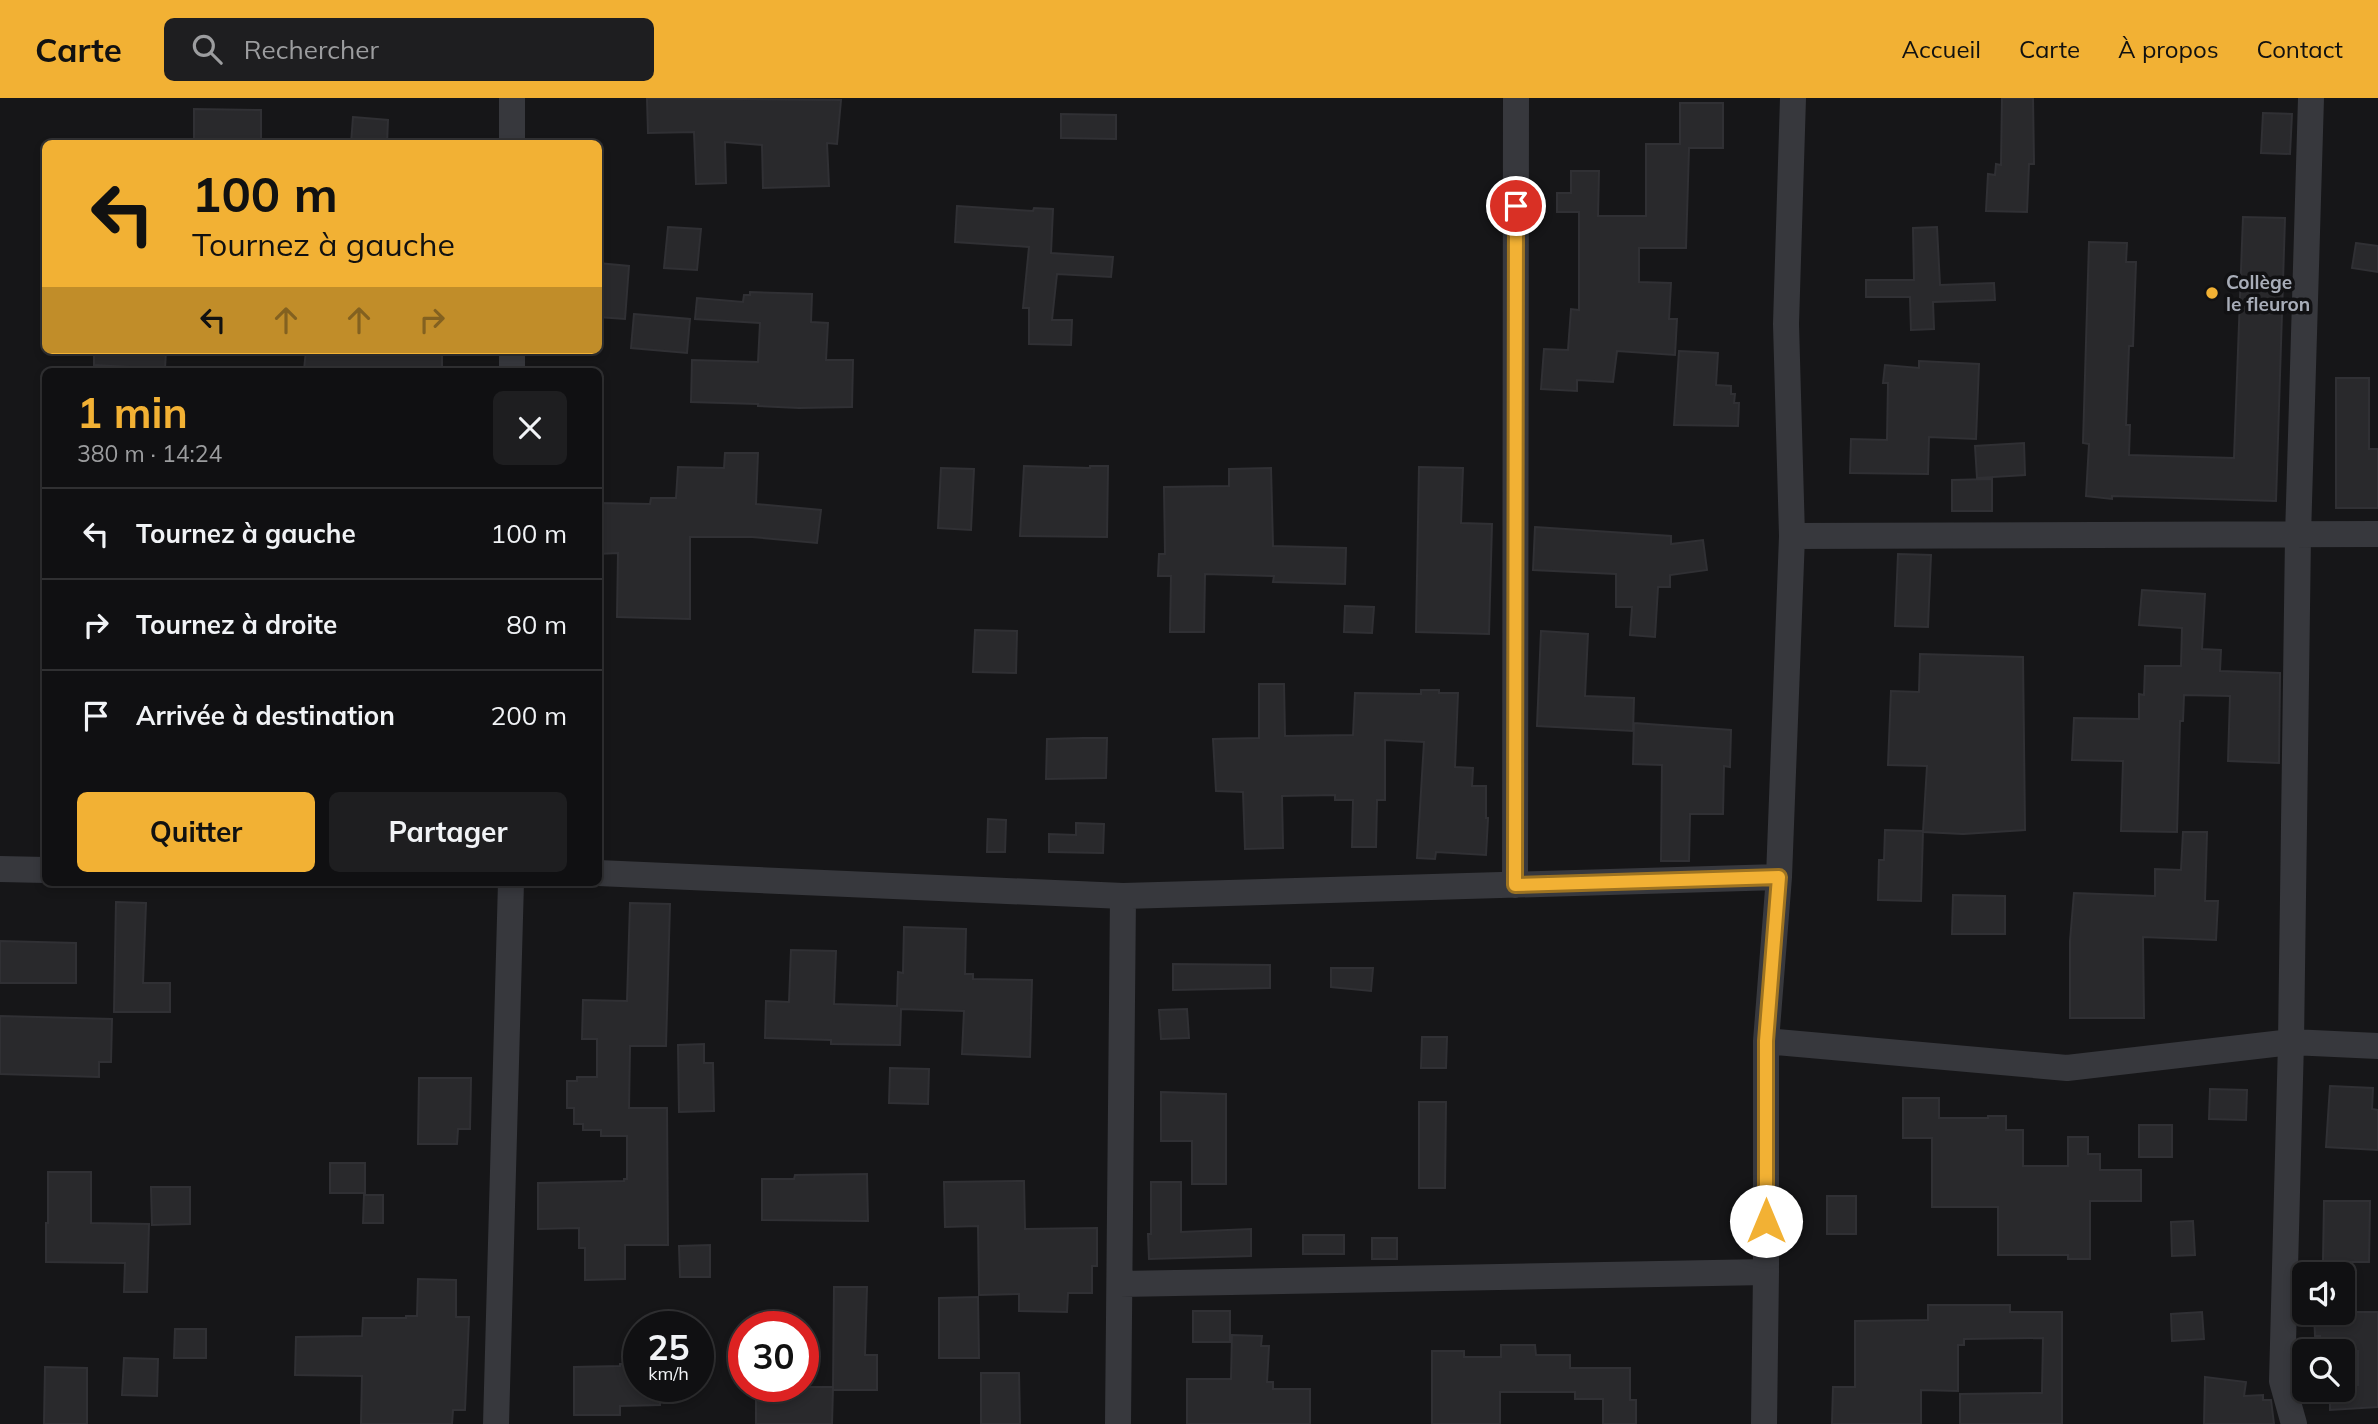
<!DOCTYPE html>
<html lang="fr">
<meta charset="utf-8">
<style>
:root{--surface:#101012;--page:#1e1e20;--text:#f1f3f6;--muted:#9c9d9f;--line:#303032;--accent:#f2b134}
body{margin:0;font-family:Mulish,sans-serif;background:var(--page);color:var(--text);height:100vh;display:flex;flex-direction:column;font-size:26px;white-space:nowrap}
*{box-sizing:border-box;margin:0}
p{font-size:23px;color:var(--muted)}
.icon{flex:none;width:38px;height:38px;fill:none;stroke:currentColor;stroke-width:2;stroke-linecap:round;stroke-linejoin:round}
.map{position:relative;flex:1;overflow:hidden}
.side{position:absolute;left:42px;top:270px;width:560px;height:518px;display:flex;flex-direction:column;background:var(--surface);border-radius:10px;box-shadow:0 4px 10px #0003,0 0 0 2px var(--line)}
.side>*{flex:none}
.top-card{position:absolute;left:42px;top:42px;width:560px;height:214px;border-radius:10px;box-shadow:0 4px 10px #0003,0 0 0 2px var(--line);background:#f2b134;color:#111;overflow:hidden}
.buttons{position:absolute;left:2292px;top:1164px;display:grid;gap:14px}
.buttons a{display:grid;place-items:center;width:63px;height:63px;border-radius:10px;background:var(--surface);box-shadow:0 4px 10px #0003,0 0 0 2px var(--line);font-size:35px}
.speed{position:absolute;left:623px;top:1213px;display:flex;gap:14px;font-size:35px;font-weight:700;text-align:center}
.speed>*{display:grid;place-content:center;width:91px;height:91px;border-radius:50%;background:var(--surface);box-shadow:0 4px 10px #0003,0 0 0 2px var(--line);line-height:1}
.speed small{font-size:18px;font-weight:400}
.speed .limit{border:10px solid #d22;background:#fff;color:#111}
.pin{position:absolute;display:grid;place-items:center;width:60px;height:60px;color:#fff;margin:-30px;border:4px solid #fff;border-radius:50%;box-shadow:0 2px 7px #0007}
.me{position:absolute;width:77px;margin:-38px;rotate:0deg;stroke-linejoin:round;filter:drop-shadow(0 0 5px #0008)}
.turn{display:flex;align-items:center;gap:24px;height:147px;padding:0 35px;font-size:32px}
.turn .icon{width:91px;height:91px;stroke-width:2.5}
.turn b{display:block;font-size:49px;line-height:60px}
.lanes{display:flex;align-items:center;height:66px;padding:0 35px;background:#0003;justify-content:center;gap:35px;direction:ltr}
.lanes .off{opacity:.35}
.round{display:grid;place-items:center;flex:none;width:74px;height:74px;border-radius:10px;background:var(--page)}
.headline{display:flex;align-items:center;justify-content:space-between;height:119px;padding:0 35px}
h1{font-size:42px;font-weight:700;line-height:52px;color:var(--accent)}
.action{display:flex;gap:14px;margin-top:auto;padding:14px 35px}
.action a{flex:1;height:80px;border-radius:10px;background:var(--accent);color:#111;font-size:28px;font-weight:700;line-height:80px;text-align:center}
.action a+a{background:var(--page);color:var(--text)}
ul{padding:0;list-style:none}
li{display:flex;align-items:center;gap:21px;height:91px;padding:0 35px;border-top:2px solid var(--line)}
li div{flex:1}
li b{display:block;font-size:26px}
li em{font-style:normal}
header{display:flex;align-items:center;gap:42px;box-sizing:border-box;height:98px;padding:0 35px;background:var(--accent);color:#111}
header strong{font-size:33px}
nav{display:flex;gap:38px;margin-inline-start:auto;font-size:24px}
.search{width:490px;height:63px;background:var(--page);display:flex;align-items:center;gap:18px;box-sizing:border-box;padding:0 24px;border-radius:10px;color:var(--muted);font-size:26px}
.map>svg:first-child{display:block}
.building{fill:#29292c;stroke:#303034;stroke-width:2}
.lines{fill:none;stroke-linecap:round;stroke-linejoin:round}
.minor{stroke:#37383d;stroke-width:26}
.route-casing{stroke:#9d7322;stroke-width:18}
.route{stroke:#f2b134;stroke-width:12}
.poi-dot{fill:#f2b134;stroke:#111113;stroke-width:2.5}
.labels{text-anchor:middle;stroke-width:7;stroke-linejoin:round;paint-order:stroke}
.poi-label{font-size:19px;font-weight:bold;fill:#a8adb8;stroke:#111113;text-anchor:start}
</style>
<header>
<strong>Carte</strong>
<div class="search"><svg class="icon" aria-label="search" viewBox="0 0 24 24"><circle cx="10" cy="10" r="6"/><path d="M15 15l6 6"/></svg>Rechercher</div>
<nav><a>Accueil</a><a>Carte</a><a>À propos</a><a>Contact</a></nav>
</header>
<div class="map">
<svg width="2378" height="1326" viewBox="0 0 2378 1326">
<rect width="100%" height="100%" fill="#161618"/>
<path class="building" d="M 647,0 L 841,2 L 837,46 L 827,45 L 829,88 L 763,90 L 762,47 L 725,44 L 726,85 L 696,86 L 694,34 L 648,35 Z
M 2002,0 L 2033,0 L 2034,66 L 2029,66 L 2027,114 L 1986,113 L 1988,76 L 1995,77 L 1996,66 L 2001,67 Z
M 1680,5 L 1723,5 L 1723,50 L 1689,50 L 1686,150 L 1639,150 L 1639,184 L 1671,185 L 1669,221 L 1677,221 L 1675,257 L 1617,253 L 1613,284 L 1577,282 L 1577,293 L 1541,291 L 1544,251 L 1568,252 L 1571,211 L 1579,212 L 1579,114 L 1557,114 L 1557,95 L 1571,95 L 1571,73 L 1599,73 L 1598,118 L 1646,118 L 1646,46 L 1680,46 Z
M 194,11 L 261,12 L 261,46 L 194,46 Z
M 2263,15 L 2292,16 L 2290,56 L 2261,55 Z
M 1061,16 L 1116,17 L 1116,41 L 1061,40 Z
M 353,19 L 388,22 L 387,46 L 351,46 Z
M 957,108 L 1033,113 L 1034,110 L 1053,111 L 1051,155 L 1113,159 L 1111,179 L 1057,176 L 1052,222 L 1072,222 L 1071,247 L 1029,246 L 1029,210 L 1023,210 L 1029,149 L 955,144 Z
M 2243,119 L 2285,120 L 2276,403 L 2112,398 L 2112,401 L 2086,398 L 2089,346 L 2083,345 L 2089,144 L 2127,145 L 2126,164 L 2136,164 L 2133,248 L 2129,248 L 2126,327 L 2130,327 L 2129,357 L 2234,360 Z
M 668,129 L 701,131 L 697,172 L 664,170 Z
M 1937,129 L 1940,187 L 1994,185 L 1995,202 L 1933,204 L 1934,231 L 1911,232 L 1910,199 L 1866,199 L 1866,182 L 1914,182 L 1913,130 Z
M 2356,145 L 2378,148 L 2378,174 L 2352,170 Z
M 598,165 L 629,168 L 625,221 L 598,219 Z
M 750,194 L 812,196 L 811,224 L 828,225 L 826,262 L 853,262 L 852,309 L 799,310 L 758,308 L 758,306 L 691,304 L 692,262 L 758,264 L 760,225 L 695,221 L 697,200 L 743,204 L 744,197 L 750,197 Z
M 634,216 L 690,221 L 687,255 L 631,250 Z
M 94,252 L 166,252 L 165,271 L 94,267 Z
M 306,252 L 442,252 L 442,273 L 411,273 L 411,270 L 357,270 L 357,273 L 304,272 Z
M 1679,253 L 1718,255 L 1716,287 L 1731,288 L 1731,296 L 1735,296 L 1734,305 L 1739,305 L 1738,328 L 1674,327 Z
M 1919,263 L 1979,266 L 1976,341 L 1929,339 L 1928,376 L 1850,375 L 1851,341 L 1887,342 L 1888,285 L 1883,285 L 1885,267 L 1919,270 Z
M 2336,280 L 2369,280 L 2369,351 L 2378,351 L 2378,410 L 2336,410 Z
M 2024,345 L 2025,377 L 1977,380 L 1975,348 Z
M 725,355 L 758,355 L 756,406 L 821,412 L 817,445 L 752,439 L 690,439 L 690,521 L 617,519 L 618,455 L 598,456 L 598,405 L 650,406 L 651,400 L 676,400 L 678,369 L 724,370 Z
M 1024,368 L 1090,370 L 1090,368 L 1108,368 L 1107,439 L 1020,438 Z
M 1419,369 L 1463,370 L 1461,425 L 1492,426 L 1489,536 L 1416,534 Z
M 941,370 L 974,371 L 971,432 L 938,430 Z
M 1271,370 L 1273,448 L 1346,450 L 1345,486 L 1273,484 L 1274,478 L 1205,476 L 1204,534 L 1170,534 L 1171,478 L 1158,478 L 1159,456 L 1165,456 L 1164,389 L 1229,388 L 1229,371 Z
M 1992,381 L 1992,413 L 1952,413 L 1952,382 Z
M 1535,429 L 1671,438 L 1671,446 L 1703,442 L 1707,472 L 1670,477 L 1670,489 L 1658,489 L 1655,539 L 1630,537 L 1632,509 L 1616,509 L 1616,476 L 1533,472 Z
M 1898,456 L 1931,457 L 1928,529 L 1895,528 Z
M 2142,492 L 2205,496 L 2202,551 L 2221,552 L 2220,573 L 2280,575 L 2279,665 L 2228,663 L 2230,598 L 2184,597 L 2183,623 L 2180,623 L 2177,734 L 2121,733 L 2123,663 L 2072,662 L 2074,620 L 2139,621 L 2139,596 L 2144,597 L 2145,568 L 2181,568 L 2182,530 L 2139,527 Z
M 1345,508 L 1374,509 L 1372,535 L 1344,534 Z
M 975,532 L 1017,533 L 1016,575 L 973,574 Z
M 1541,533 L 1588,536 L 1585,598 L 1634,600 L 1633,633 L 1537,628 Z
M 1920,556 L 2023,559 L 2025,732 L 1963,736 L 1923,734 L 1927,668 L 1888,667 L 1891,593 L 1919,594 Z
M 1259,586 L 1284,586 L 1285,638 L 1353,637 L 1355,595 L 1421,596 L 1421,592 L 1439,592 L 1439,595 L 1458,595 L 1455,669 L 1473,670 L 1472,688 L 1486,688 L 1486,720 L 1488,720 L 1486,757 L 1436,754 L 1435,761 L 1417,760 L 1424,644 L 1385,642 L 1385,702 L 1377,702 L 1376,749 L 1352,749 L 1353,702 L 1335,702 L 1335,697 L 1282,698 L 1283,750 L 1245,751 L 1243,694 L 1216,693 L 1213,641 L 1259,640 Z
M 1634,625 L 1731,632 L 1730,669 L 1724,668 L 1723,716 L 1690,716 L 1689,763 L 1661,763 L 1662,667 L 1633,666 Z
M 1083,640 L 1107,640 L 1106,680 L 1046,681 L 1047,641 Z
M 988,721 L 1006,722 L 1005,754 L 987,754 Z
M 1076,725 L 1104,726 L 1103,755 L 1049,754 L 1049,736 L 1076,737 Z
M 1885,732 L 1923,733 L 1921,803 L 1878,802 L 1879,762 L 1884,762 Z
M 2183,734 L 2207,734 L 2205,803 L 2218,803 L 2216,842 L 2143,839 L 2144,920 L 2070,920 L 2070,843 L 2074,795 L 2155,798 L 2155,771 L 2181,772 Z
M 1953,797 L 2005,798 L 2005,836 L 1952,836 Z
M 116,804 L 146,805 L 143,885 L 170,885 L 170,914 L 114,914 Z
M 630,805 L 670,806 L 666,948 L 630,948 L 629,1010 L 667,1010 L 668,1147 L 625,1147 L 625,1181 L 585,1182 L 585,1150 L 579,1150 L 579,1130 L 538,1131 L 538,1085 L 624,1083 L 624,1081 L 627,1081 L 627,1038 L 601,1038 L 601,1032 L 583,1032 L 583,1026 L 574,1026 L 574,1010 L 567,1010 L 567,983 L 577,983 L 577,979 L 597,979 L 597,941 L 582,941 L 583,902 L 627,903 Z
M 904,829 L 966,831 L 965,876 L 973,876 L 973,881 L 1032,882 L 1030,959 L 962,956 L 964,913 L 901,911 L 900,947 L 831,946 L 831,942 L 765,940 L 766,903 L 789,904 L 791,852 L 836,853 L 834,906 L 897,908 L 898,874 L 903,875 Z
M 0,843 L 76,845 L 76,885 L 0,885 Z
M 1173,866 L 1270,867 L 1270,890 L 1173,892 Z
M 1331,870 L 1373,870 L 1371,893 L 1331,889 Z
M 1187,911 L 1189,940 L 1161,941 L 1159,912 Z
M 0,918 L 112,921 L 111,964 L 99,964 L 99,979 L 0,976 Z
M 1422,939 L 1447,939 L 1446,970 L 1421,970 Z
M 704,946 L 704,965 L 713,965 L 714,1013 L 679,1014 L 678,947 Z
M 890,970 L 929,971 L 928,1006 L 889,1005 Z
M 419,980 L 471,980 L 470,1031 L 458,1031 L 457,1046 L 418,1046 Z
M 2330,988 L 2373,990 L 2372,1011 L 2378,1012 L 2378,1052 L 2326,1049 Z
M 2210,991 L 2247,992 L 2246,1022 L 2209,1021 Z
M 1161,994 L 1226,996 L 1226,1086 L 1192,1086 L 1192,1043 L 1161,1043 Z
M 1903,1000 L 1939,1000 L 1939,1020 L 1988,1020 L 1988,1018 L 2006,1018 L 2006,1032 L 2023,1032 L 2023,1068 L 2068,1068 L 2068,1039 L 2088,1039 L 2088,1056 L 2100,1056 L 2100,1072 L 2141,1072 L 2141,1103 L 2090,1103 L 2090,1161 L 2068,1161 L 2068,1157 L 1998,1157 L 1998,1109 L 1932,1109 L 1932,1040 L 1903,1040 Z
M 1419,1004 L 1446,1004 L 1445,1090 L 1419,1090 Z
M 2139,1027 L 2172,1027 L 2172,1059 L 2139,1059 Z
M 330,1065 L 365,1065 L 365,1095 L 330,1095 Z
M 48,1074 L 91,1074 L 91,1125 L 149,1126 L 147,1194 L 124,1194 L 125,1165 L 46,1164 L 46,1125 L 48,1125 Z
M 867,1076 L 868,1123 L 762,1122 L 762,1081 L 794,1081 L 795,1077 Z
M 1024,1083 L 1025,1131 L 1097,1130 L 1097,1168 L 1092,1168 L 1092,1195 L 1068,1195 L 1067,1214 L 1019,1213 L 1019,1196 L 979,1197 L 978,1128 L 945,1129 L 944,1084 Z
M 1151,1084 L 1181,1084 L 1181,1134 L 1251,1131 L 1251,1158 L 1149,1161 L 1148,1136 L 1151,1136 Z
M 151,1089 L 190,1089 L 190,1126 L 152,1127 Z
M 364,1097 L 383,1097 L 383,1125 L 363,1125 Z
M 1827,1098 L 1856,1098 L 1856,1136 L 1827,1136 Z
M 2324,1103 L 2370,1103 L 2369,1164 L 2323,1164 Z
M 2193,1123 L 2195,1157 L 2172,1158 L 2171,1124 Z
M 1303,1137 L 1344,1137 L 1344,1156 L 1303,1156 Z
M 1372,1140 L 1397,1140 L 1397,1161 L 1372,1161 Z
M 710,1147 L 710,1179 L 680,1179 L 679,1148 Z
M 418,1181 L 456,1182 L 456,1219 L 469,1219 L 465,1312 L 453,1312 L 452,1326 L 361,1326 L 362,1278 L 295,1277 L 296,1239 L 362,1238 L 363,1220 L 406,1220 L 406,1218 L 417,1218 Z
M 834,1189 L 867,1189 L 865,1257 L 877,1257 L 877,1292 L 833,1292 Z
M 978,1199 L 979,1260 L 939,1260 L 939,1200 Z
M 1928,1207 L 2010,1207 L 2010,1214 L 2062,1214 L 2062,1326 L 1960,1326 L 1960,1296 L 2042,1295 L 2043,1240 L 1964,1241 L 1964,1247 L 1958,1247 L 1958,1293 L 1921,1292 L 1921,1326 L 1832,1326 L 1833,1289 L 1855,1289 L 1855,1223 L 1928,1222 Z
M 1193,1213 L 1230,1213 L 1230,1244 L 1193,1244 Z
M 2202,1214 L 2204,1241 L 2172,1243 L 2171,1216 Z
M 2314,1214 L 2378,1214 L 2378,1309 L 2330,1312 L 2330,1292 L 2343,1292 L 2343,1288 L 2358,1287 L 2358,1253 L 2320,1253 L 2320,1238 L 2315,1238 Z
M 175,1231 L 206,1231 L 206,1260 L 174,1260 Z
M 1232,1237 L 1262,1238 L 1261,1248 L 1269,1248 L 1267,1284 L 1273,1284 L 1273,1291 L 1310,1291 L 1310,1326 L 1187,1326 L 1187,1281 L 1231,1281 Z
M 1501,1247 L 1535,1247 L 1536,1257 L 1570,1257 L 1570,1270 L 1630,1270 L 1630,1302 L 1636,1302 L 1636,1326 L 1603,1326 L 1603,1301 L 1575,1301 L 1575,1294 L 1500,1294 L 1500,1326 L 1432,1326 L 1432,1253 L 1464,1253 L 1464,1259 L 1501,1259 Z
M 124,1260 L 158,1261 L 157,1298 L 122,1297 Z
M 620,1266 L 639,1266 L 639,1288 L 660,1288 L 660,1307 L 620,1308 L 620,1317 L 574,1317 L 574,1269 L 620,1268 Z
M 45,1269 L 87,1270 L 87,1326 L 44,1326 Z
M 981,1275 L 1019,1275 L 1020,1326 L 981,1326 Z
M 2205,1279 L 2246,1284 L 2244,1298 L 2263,1297 L 2263,1302 L 2271,1302 L 2274,1326 L 2204,1326 Z
M 756,1289 L 833,1289 L 832,1326 L 756,1326 Z"/>
<g class="lines">
<path class="minor" d="M 512,46 L 512,0
M 512,273 L 512,252
M 1792,438 L 2378,436
M 0,771 L 46,772
M 598,775 L 1123,798 L 1779,779
M 1515,787 L 1516,0
M 1766,943 L 2067,970 L 2291,944 L 2378,948
M 1120,1186 L 1766,1174
M 496,1326 L 511,784
M 1118,1326 L 1123,798
M 1764,1326 L 1766,1174 L 1766,943 L 1779,779 L 1792,438 L 1786,226 L 1793,0
M 2294,1326 L 2282,1283 L 2291,944 L 2298,438 L 2311,0"/>
</g>
<g class="lines">
<g class="route-casing">
<path id="route" d="M 1516,108 L 1515,787 L 1779,779 L 1766,943 L 1766,1123"/>
</g>
<use href="#route" class="route"/>
</g>
<circle class="poi-dot" cx="2212" cy="195" r="7"/>
<g class="labels">
<g class="poi-label">
<text x="2226" y="191">Collège<tspan x="2226" dy="22">le fleuron</tspan></text>
</g>
</g>
</svg>
<div class="buttons">
<a><svg class="icon" aria-label="sound" viewBox="0 0 24 24"><path d="M4 9h4l5-4v14l-5-4H4zM17 9q2 3 0 6"/></svg></a>
<a><svg class="icon" aria-label="search" viewBox="0 0 24 24"><circle cx="10" cy="10" r="6"/><path d="M15 15l6 6"/></svg></a>
</div>
<div class="speed"><div>25<small>km/h</small></div><div class="limit">30</div></div>
<div class="pin" style="left:1516px;top:108px;background:#d93025"><svg class="icon" aria-label="arrive" viewBox="0 0 24 24"><path d="M6 21V4h12l-3 4 3 4H6"/></svg></div>
<svg class="me" style="left:1766px;top:1123px" viewBox="-20 -20 40 40"><circle r="19" fill="#fff"/><path d="M0-13L10 11 0 6-10 11z" fill="#f2b134"/></svg>
<div class="top-card">
<div class="turn"><svg class="icon" aria-label="left" viewBox="0 0 24 24"><path d="M17 20v-9H6M10 6l-5 5 5 5"/></svg><div><b>100 m</b>Tournez à gauche</div></div>
<div class="lanes"><svg class="icon" aria-label="left" viewBox="0 0 24 24"><path d="M17 20v-9H6M10 6l-5 5 5 5"/></svg><svg class="icon off" aria-label="ahead" viewBox="0 0 24 24"><path d="M12 20V5M6 11l6-6 6 6"/></svg><svg class="icon off" aria-label="ahead" viewBox="0 0 24 24"><path d="M12 20V5M6 11l6-6 6 6"/></svg><svg class="icon off" aria-label="right" viewBox="0 0 24 24"><path d="M7 20v-9h11M14 6l5 5-5 5"/></svg></div>
</div>
<section class="side">
<div class="headline"><div><h1>1 min</h1><p>380 m · 14:24</p></div><a class="round"><svg class="icon" aria-label="close" viewBox="0 0 24 24"><path d="M6 6l12 12M18 6L6 18"/></svg></a></div>
<ul>
<li><svg class="icon" aria-label="left" viewBox="0 0 24 24"><path d="M17 20v-9H6M10 6l-5 5 5 5"/></svg><div><b>Tournez à gauche</b></div><em>100 m</em></li>
<li><svg class="icon" aria-label="right" viewBox="0 0 24 24"><path d="M7 20v-9h11M14 6l5 5-5 5"/></svg><div><b>Tournez à droite</b></div><em>80 m</em></li>
<li><svg class="icon" aria-label="arrive" viewBox="0 0 24 24"><path d="M6 21V4h12l-3 4 3 4H6"/></svg><div><b>Arrivée à destination</b></div><em>200 m</em></li>
</ul>
<div class="action"><a>Quitter</a><a>Partager</a></div>
</section>
</div>
